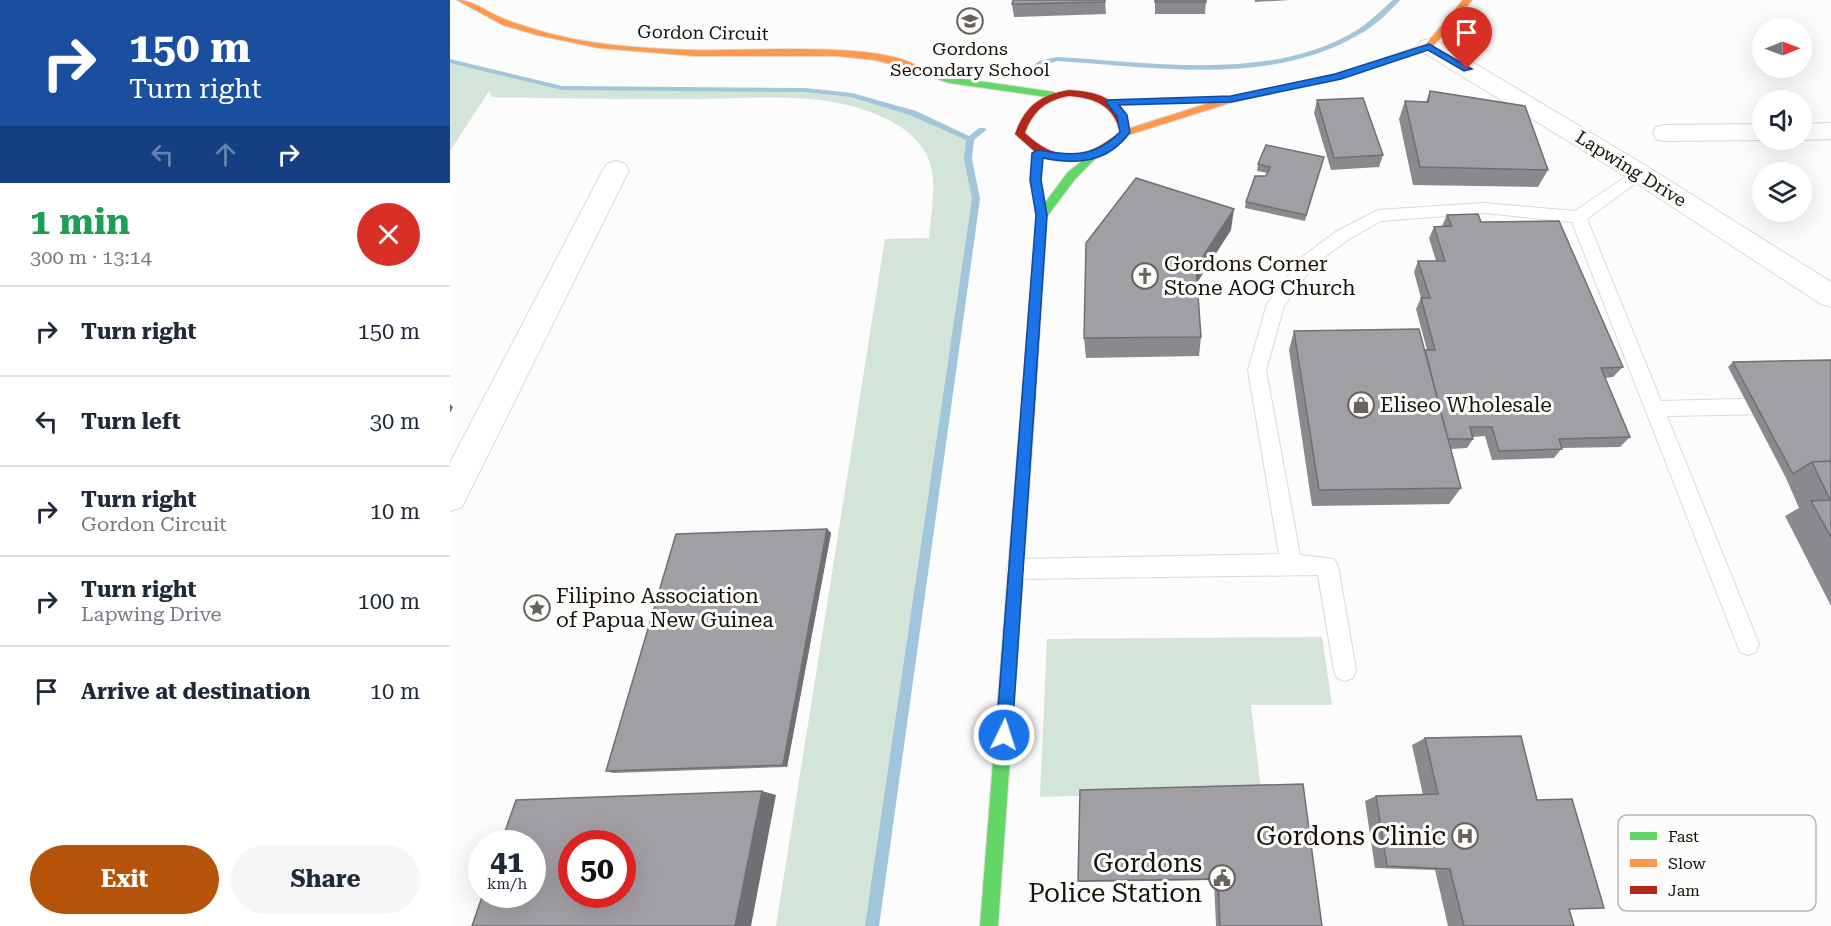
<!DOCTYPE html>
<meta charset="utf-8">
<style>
:root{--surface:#fff;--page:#f6f6f7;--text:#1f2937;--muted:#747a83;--line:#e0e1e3;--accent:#b45309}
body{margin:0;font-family:"Roboto Serif",serif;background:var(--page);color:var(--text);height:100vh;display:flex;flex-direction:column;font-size:22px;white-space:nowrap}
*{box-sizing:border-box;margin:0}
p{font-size:20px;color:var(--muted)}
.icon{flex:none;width:33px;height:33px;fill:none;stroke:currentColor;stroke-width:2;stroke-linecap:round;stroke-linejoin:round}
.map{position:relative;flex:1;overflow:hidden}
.details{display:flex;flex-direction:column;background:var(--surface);width:450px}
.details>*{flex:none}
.hud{background:#1a4fa0;color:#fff;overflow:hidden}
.needle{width:39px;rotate:89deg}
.buttons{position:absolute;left:1302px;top:18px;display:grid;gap:12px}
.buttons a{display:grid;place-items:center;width:60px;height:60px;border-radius:50%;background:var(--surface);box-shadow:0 6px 24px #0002;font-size:30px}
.speed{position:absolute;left:18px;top:830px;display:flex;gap:12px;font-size:30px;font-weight:700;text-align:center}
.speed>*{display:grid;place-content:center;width:78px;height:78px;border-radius:50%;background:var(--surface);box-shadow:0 6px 24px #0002;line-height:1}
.speed small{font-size:15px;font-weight:400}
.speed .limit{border:9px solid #d22;background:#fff;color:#111}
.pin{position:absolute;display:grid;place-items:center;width:51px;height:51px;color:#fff;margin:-62px -26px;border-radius:50% 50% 50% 0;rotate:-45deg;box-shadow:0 0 6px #0007}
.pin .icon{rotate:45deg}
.me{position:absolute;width:66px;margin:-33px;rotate:4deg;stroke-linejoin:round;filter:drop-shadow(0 0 4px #0008)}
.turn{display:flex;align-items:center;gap:21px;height:126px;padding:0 30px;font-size:27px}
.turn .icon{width:78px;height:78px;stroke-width:2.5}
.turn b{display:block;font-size:42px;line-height:51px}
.lanes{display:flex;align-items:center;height:57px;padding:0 30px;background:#0003;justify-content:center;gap:30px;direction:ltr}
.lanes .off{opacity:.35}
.round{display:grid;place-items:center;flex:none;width:63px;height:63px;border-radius:32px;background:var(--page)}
.headline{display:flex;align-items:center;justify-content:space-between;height:102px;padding:0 30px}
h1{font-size:36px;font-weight:700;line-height:45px;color:#1e9e55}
.cta{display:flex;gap:12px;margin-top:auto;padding:12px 30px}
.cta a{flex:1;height:69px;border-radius:36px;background:var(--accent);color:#fff;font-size:24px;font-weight:700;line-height:69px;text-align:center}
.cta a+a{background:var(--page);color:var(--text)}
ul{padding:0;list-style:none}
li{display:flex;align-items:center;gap:18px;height:90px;padding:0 30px;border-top:2px solid var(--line)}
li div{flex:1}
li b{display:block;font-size:22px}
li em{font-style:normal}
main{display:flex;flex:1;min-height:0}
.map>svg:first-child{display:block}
.green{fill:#d3e4d8}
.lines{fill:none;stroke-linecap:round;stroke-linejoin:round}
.stream{fill:#a1c5da;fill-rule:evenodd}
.lane-casing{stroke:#ddd9d3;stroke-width:2}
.street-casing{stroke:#ddd9d3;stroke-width:2}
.fast-casing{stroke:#ddd9d3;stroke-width:2}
.slow-casing{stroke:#ddd9d3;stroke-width:2}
.jam-casing{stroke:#ddd9d3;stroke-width:2}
.lane{fill:#fefffe;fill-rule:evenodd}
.street{fill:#fefffe;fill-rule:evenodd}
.fast{fill:#63d668;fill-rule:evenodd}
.slow{fill:#ff974d;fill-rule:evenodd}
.jam{fill:#b3261e;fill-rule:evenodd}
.wall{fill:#8a898d}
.shaded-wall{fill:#716f73}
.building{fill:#a19fa4;stroke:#716f73;stroke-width:1.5;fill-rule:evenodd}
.route{fill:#1a73e8;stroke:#114b97;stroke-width:1.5}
.labels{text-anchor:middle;stroke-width:6;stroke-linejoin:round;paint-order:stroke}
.far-street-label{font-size:18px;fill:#181106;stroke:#fbfcfb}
.far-poi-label{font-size:18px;fill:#181106;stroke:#fbfcfb}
.poi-label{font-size:21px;fill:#181106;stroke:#fbfcfb;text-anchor:start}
.near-poi-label{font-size:26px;fill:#181106;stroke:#fbfcfb;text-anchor:end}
.key{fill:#fbfcfb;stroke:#b7b6b2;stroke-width:1.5}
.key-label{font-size:16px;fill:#181106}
</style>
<main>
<section class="details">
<div class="hud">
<div class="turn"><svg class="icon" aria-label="right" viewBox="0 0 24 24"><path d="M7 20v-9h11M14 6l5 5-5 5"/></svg><div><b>150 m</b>Turn right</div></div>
<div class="lanes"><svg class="icon off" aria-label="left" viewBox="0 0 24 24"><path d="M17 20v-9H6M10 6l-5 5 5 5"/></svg><svg class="icon off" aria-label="ahead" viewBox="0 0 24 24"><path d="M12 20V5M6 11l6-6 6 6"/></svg><svg class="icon" aria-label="right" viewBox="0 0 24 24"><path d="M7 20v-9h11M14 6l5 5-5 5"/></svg></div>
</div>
<div class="headline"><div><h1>1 min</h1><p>300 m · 13:14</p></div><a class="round" style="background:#d93025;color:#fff"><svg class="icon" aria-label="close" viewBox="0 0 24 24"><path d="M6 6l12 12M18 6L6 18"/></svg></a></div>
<ul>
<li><svg class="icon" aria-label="right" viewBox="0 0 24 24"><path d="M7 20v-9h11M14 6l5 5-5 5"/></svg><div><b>Turn right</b></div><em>150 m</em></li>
<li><svg class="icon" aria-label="left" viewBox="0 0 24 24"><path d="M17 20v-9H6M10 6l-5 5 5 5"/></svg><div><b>Turn left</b></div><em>30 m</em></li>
<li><svg class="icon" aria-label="right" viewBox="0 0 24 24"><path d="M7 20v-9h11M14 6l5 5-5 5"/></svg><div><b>Turn right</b><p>Gordon Circuit</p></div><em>10 m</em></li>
<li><svg class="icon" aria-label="right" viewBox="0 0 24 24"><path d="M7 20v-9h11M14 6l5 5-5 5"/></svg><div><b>Turn right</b><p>Lapwing Drive</p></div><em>100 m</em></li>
<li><svg class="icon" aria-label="arrive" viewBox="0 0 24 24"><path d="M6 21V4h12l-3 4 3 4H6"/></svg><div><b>Arrive at destination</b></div><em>10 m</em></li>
</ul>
<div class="cta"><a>Exit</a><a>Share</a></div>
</section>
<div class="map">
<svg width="1381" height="926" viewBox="0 0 1381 926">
<rect width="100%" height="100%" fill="#fbfcfb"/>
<path class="green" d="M 0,61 L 112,88 L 355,90 L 402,95 L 463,113 L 520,139 L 518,159 L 526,199 L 422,926 L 326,926 L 435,239 L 479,238 C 481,208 491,171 471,146 C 452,120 414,108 383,102 C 339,94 291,99 247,99 C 178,100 110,98 42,97 L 39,91 L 0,151 Z
M 872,637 L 882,705 L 801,705 L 811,790 L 590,797 L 597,639 Z"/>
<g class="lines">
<path class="stream" d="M 943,0 L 950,0 C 938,13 924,27 908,35 C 819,87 705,67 607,61 L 595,65 L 580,76 L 573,74 L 589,61 L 607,57 C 701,62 819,82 904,32 C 919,23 930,11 943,0 Z
M 0,59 L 112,86 L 355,88 L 402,93 L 466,111 L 519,136 L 529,128 L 535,128 L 536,130 L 524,140 L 522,159 L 530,199 L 429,926 L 415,926 L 522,199 L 514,159 L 516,140 L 460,115 L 401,97 L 355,92 L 112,90 L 0,63 Z"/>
<g class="lane-casing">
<path id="lane" d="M 1189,168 L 1197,173 L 1194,177 L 1137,219 L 1211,401 L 1324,398 L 1331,401 L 1333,406 L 1331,411 L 1324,414 L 1217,416 L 1309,644 L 1306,652 L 1298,655 L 1290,652 L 1122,222 L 1034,213 L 931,221 L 899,239 L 864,265 L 834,306 L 816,370 L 850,555 L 884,559 L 888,566 L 906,670 L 903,678 L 895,681 L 887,678 L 884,670 L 868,575 L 567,579 L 560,576 L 556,569 L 560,562 L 567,559 L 829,554 L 798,370 L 817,304 L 852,257 L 887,231 L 928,210 L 1034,203 L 1125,211 Z"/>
</g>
<g class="street-casing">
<path id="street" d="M 979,39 L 987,41 L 1198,167 L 1381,282 L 1381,307 L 1371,304 L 1180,179 L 971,51 L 968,46 L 971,41 Z
M 1381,123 L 1381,139 L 1352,140 L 1350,140 L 1352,124 Z
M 1312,124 L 1312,140 L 1215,141 L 1206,139 L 1203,133 L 1206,127 L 1215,125 Z
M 166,161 L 175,164 L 179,170 L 12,507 L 0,511 L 0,463 L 153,170 L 157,164 Z"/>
</g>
<g class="fast-casing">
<path id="fast" d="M 465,65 L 501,77 L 604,92 L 609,95 L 604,98 L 499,83 L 462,70 L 462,66 Z
M 641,154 L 646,157 L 645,159 L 626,178 L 596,218 L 588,218 L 588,212 L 618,172 Z
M 577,415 L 582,416 L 584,420 L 548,926 L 530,926 L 570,420 L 572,416 Z"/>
</g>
<g class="slow-casing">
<path id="slow" d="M 7,0 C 23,0 37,12 52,18 C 63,23 75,26 87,30 C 136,45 189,48 240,50 C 290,52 434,40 470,68 L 465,71 L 425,60 L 387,56 L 244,56 L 149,48 L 87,35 L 53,25 Z
M 1013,0 L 1022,0 L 982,48 L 890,79 L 783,102 L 675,136 L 670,133 L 671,131 L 778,97 L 885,75 L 976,44 Z"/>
</g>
<g class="jam-casing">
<path id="jam" d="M 619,90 C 651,92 671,99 680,133 C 658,159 624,167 593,157 L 591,180 L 597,215 L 584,420 L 582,424 L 572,424 L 570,420 L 587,215 L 581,180 L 584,151 L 565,134 C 575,106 590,95 619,90 ZM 619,96 C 645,98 663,105 670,132 C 636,159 609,165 575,133 C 583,111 596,100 619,96 Z"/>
</g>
<use href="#lane" class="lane"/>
<use href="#street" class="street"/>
<use href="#fast" class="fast"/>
<use href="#slow" class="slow"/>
<use href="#jam" class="jam"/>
</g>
<path class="wall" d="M 655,0 L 656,14 L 564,17 L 562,4 Z
M 705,0 L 756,0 L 755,14 L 705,14 Z
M 805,0 L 840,0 L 805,2 Z
M 980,91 L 1098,170 L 1088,187 L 963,185 L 949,119 L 955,101 L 976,102 Z
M 867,100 L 933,155 L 929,167 L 881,170 L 864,113 Z
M 874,157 L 855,221 L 795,208 L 796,202 L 816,176 L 818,173 L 807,171 L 808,164 Z
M 997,215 L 1031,222 L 1173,367 L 1163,377 L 1155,378 L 1180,437 L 1170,447 L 1112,448 L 1104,458 L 1042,460 L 1035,436 L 1023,437 L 1023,439 L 1017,448 L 1001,449 L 1011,488 L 999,504 L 862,506 L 839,350 L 844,331 L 977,350 L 966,309 L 971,298 L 964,272 L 968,261 L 986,261 L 979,238 L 984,227 L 992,226 Z
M 781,230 L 747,283 L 751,337 L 749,356 L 636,358 L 634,338 Z
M 1381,360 L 1381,606 L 1335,516 L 1349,508 L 1336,478 L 1278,367 L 1283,362 Z
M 377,529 L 381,533 L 337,767 L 163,773 L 156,771 Z
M 975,738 L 1087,800 L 1124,926 L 998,926 L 985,870 L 925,868 L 915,801 L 926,796 L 973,795 L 962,745 Z
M 630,790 L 872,926 L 766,926 L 764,880 L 631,882 L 628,881 Z"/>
<path class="shaded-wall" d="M 784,209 L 781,230 L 744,287 L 746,267 Z
M 0,404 L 3,407 L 0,413 Z
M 377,529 L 381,533 L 337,767 L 333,765 Z
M 312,791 L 326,795 L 301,926 L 285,926 Z"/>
<path class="building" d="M 563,0 L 655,0 L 655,2 L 562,4 Z
M 705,0 L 756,0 L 756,2 L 705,2 Z
M 980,91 L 1075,106 L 1098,170 L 970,167 L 955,101 L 978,102 Z
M 913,98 L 933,155 L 884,158 L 867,100 Z
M 816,145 L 874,157 L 856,215 L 796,202 L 805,176 L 816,176 L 820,167 L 808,164 Z
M 686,178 L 784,209 L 746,267 L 751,337 L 634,338 L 636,243 Z
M 1028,214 L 1031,222 L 1109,221 L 1173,367 L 1151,368 L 1180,437 L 1109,439 L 1112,449 L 1049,451 L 1042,427 L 1020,427 L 1023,439 L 998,439 L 975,350 L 985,350 L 971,298 L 980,298 L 968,261 L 995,261 L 984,227 L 1002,226 L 997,215 Z
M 969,329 L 1011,488 L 869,490 L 844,331 Z
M 1381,360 L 1381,461 L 1362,462 L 1343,474 L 1283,362 Z
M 1381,461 L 1381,537 L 1361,501 L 1380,500 L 1362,462 Z
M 377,529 L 333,765 L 156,771 L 226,534 Z
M 1071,736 L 1087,800 L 1122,799 L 1154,908 L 1119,909 L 1124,926 L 1014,926 L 1000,869 L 937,866 L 926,796 L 988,794 L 975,738 Z
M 853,784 L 872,926 L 770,926 L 768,879 L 628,881 L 630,790 Z
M 312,791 L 285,926 L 22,926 L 33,894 L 82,894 L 82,843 L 51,843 L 66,800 ZM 122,843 L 172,843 L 172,894 L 122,894 Z"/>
<path class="route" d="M 979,44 L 1022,69 L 1014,71 L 978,50 L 891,79 L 781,102 L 669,105 L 677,115 L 680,132 C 658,163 627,165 593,158 L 591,180 L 597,215 L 562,735 L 560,741 L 554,744 L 548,741 L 546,735 L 586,215 L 580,180 L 582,153 L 588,150 C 620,156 645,158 670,132 L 667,116 L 656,102 L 657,100 L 781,96 L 885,74 Z"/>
<defs>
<g id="school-ring" transform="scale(1.35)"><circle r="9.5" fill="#fbfcfb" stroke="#67635c" stroke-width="1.5"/><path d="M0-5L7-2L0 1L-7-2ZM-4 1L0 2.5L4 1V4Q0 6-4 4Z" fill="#67635c"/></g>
<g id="church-ring" transform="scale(1.35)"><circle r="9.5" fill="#fbfcfb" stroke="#67635c" stroke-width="1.5"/><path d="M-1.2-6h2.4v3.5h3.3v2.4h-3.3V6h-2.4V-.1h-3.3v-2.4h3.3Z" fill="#67635c"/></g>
<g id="shop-ring" transform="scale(1.35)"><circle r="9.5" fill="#fbfcfb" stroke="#67635c" stroke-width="1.5"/><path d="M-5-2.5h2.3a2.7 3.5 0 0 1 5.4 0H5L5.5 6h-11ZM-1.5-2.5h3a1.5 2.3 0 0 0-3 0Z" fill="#67635c"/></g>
<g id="sight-ring" transform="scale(1.35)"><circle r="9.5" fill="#fbfcfb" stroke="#67635c" stroke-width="1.5"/><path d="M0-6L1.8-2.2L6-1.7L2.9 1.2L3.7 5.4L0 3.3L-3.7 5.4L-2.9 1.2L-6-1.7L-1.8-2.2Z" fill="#67635c"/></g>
<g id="hospital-ring" transform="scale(1.35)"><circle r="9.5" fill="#fbfcfb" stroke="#67635c" stroke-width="1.5"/><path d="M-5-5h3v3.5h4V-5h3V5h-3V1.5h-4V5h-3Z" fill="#67635c"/></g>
<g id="civic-ring" transform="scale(1.35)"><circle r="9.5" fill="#fbfcfb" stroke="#67635c" stroke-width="1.5"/><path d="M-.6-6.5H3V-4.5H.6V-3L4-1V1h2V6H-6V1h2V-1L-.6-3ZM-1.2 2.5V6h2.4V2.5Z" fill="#67635c"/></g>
</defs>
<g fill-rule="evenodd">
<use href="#school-ring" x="520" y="21"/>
<use href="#church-ring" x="695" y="276"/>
<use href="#shop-ring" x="911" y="405"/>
<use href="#sight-ring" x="87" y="608"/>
<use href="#hospital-ring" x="1015" y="836"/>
<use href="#civic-ring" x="772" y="878"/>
</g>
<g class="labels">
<g class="far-street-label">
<text transform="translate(253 33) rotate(1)" y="6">Gordon Circuit</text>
<text transform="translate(1181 169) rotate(32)" y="6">Lapwing Drive</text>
</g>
<g class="far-poi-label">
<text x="520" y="55">Gordons<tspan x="520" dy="21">Secondary School</tspan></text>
</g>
<g class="poi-label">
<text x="714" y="271">Gordons Corner<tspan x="714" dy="24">Stone AOG Church</tspan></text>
<text x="930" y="412">Eliseo Wholesale</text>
<text x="106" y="603">Filipino Association<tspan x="106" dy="24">of Papua New Guinea</tspan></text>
</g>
<g class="near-poi-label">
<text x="996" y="845">Gordons Clinic</text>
<text x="752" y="872">Gordons<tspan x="752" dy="30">Police Station</tspan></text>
</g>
</g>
<rect x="1168" y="815" width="198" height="96" rx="9" class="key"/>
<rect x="1180" y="832" width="27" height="8" fill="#63d668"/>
<rect x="1180" y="859" width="27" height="8" fill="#ff974d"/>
<rect x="1180" y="886" width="27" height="8" fill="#b3261e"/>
<g class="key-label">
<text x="1218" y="842">Fast</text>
<text x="1218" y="869">Slow</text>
<text x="1218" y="896">Jam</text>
</g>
</svg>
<div class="buttons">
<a><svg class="needle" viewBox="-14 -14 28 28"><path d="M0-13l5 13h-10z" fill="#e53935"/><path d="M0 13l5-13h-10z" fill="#747a83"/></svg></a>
<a><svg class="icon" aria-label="sound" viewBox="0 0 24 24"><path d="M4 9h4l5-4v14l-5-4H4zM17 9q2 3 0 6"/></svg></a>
<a><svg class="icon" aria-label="layers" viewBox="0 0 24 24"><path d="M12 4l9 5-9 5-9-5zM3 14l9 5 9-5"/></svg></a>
</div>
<div class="speed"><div>41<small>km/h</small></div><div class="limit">50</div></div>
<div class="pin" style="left:1017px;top:69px;background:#d93025"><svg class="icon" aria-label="arrive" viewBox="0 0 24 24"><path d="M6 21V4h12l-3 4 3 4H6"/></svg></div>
<svg class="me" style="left:554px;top:735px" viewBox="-20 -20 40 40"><circle r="17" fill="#1a73e8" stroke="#fff" stroke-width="3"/><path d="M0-11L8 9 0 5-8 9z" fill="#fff"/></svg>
</div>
</main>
